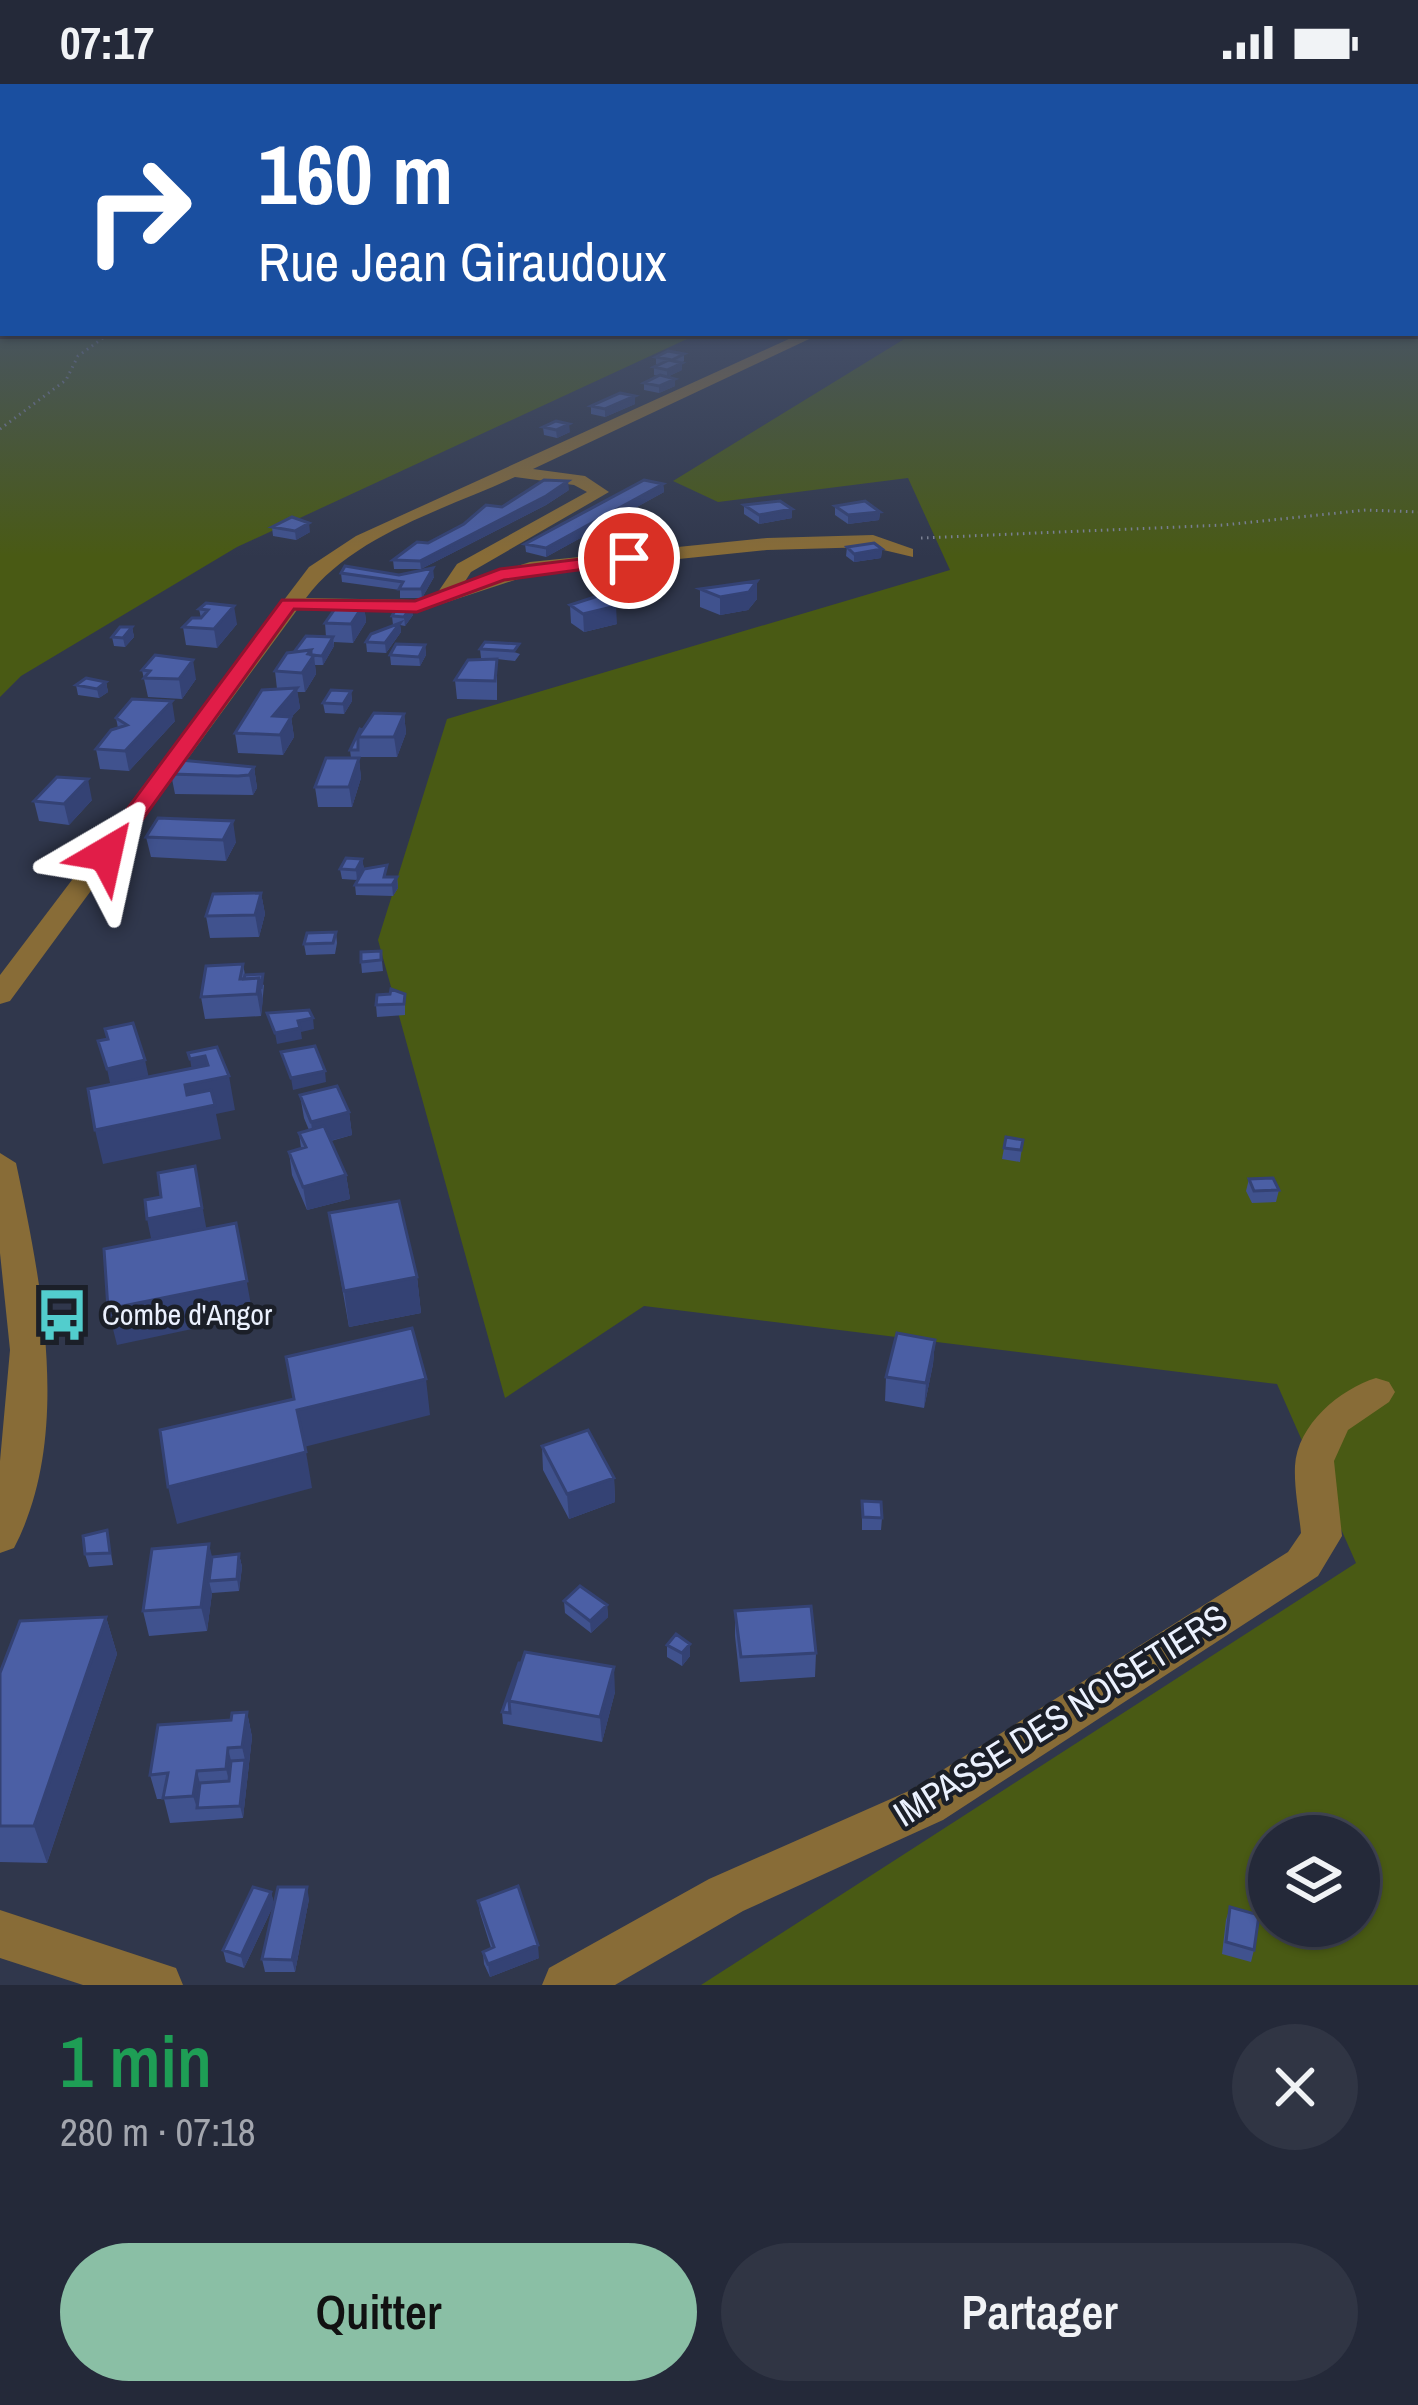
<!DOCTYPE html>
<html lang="fr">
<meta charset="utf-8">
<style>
:root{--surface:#242939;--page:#303544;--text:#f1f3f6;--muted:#a3a6ae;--line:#414553;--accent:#8abfa5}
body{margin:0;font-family:"Archivo Narrow",sans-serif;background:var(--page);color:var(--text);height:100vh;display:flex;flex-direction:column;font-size:45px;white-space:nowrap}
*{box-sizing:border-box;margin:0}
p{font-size:39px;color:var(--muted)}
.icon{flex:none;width:66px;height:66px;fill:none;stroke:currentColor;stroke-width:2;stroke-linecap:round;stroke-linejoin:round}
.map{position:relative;height:1901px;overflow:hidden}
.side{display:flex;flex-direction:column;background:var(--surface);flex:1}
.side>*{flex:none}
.guide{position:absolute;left:0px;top:0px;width:1419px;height:252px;box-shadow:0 3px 9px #0004,0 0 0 3px var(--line);background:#1a4fa0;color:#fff;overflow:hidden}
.fabs{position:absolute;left:1248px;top:1731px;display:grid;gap:24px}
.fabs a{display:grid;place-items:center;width:132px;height:132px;border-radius:50%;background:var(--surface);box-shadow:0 3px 9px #0004,0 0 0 3px var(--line);font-size:60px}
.pin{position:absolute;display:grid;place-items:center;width:102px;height:102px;color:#fff;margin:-51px;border:6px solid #fff;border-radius:50%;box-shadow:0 3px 12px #0007}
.me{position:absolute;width:132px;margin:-66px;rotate:36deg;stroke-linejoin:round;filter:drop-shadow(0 0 9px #0008)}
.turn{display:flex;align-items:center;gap:42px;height:252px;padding:0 60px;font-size:54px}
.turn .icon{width:156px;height:156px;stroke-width:2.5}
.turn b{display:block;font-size:84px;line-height:102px}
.round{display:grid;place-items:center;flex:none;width:126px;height:126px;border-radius:63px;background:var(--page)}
.headline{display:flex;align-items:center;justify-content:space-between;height:204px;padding:0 60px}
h1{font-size:72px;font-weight:600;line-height:90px;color:#1e9e55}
.button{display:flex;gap:24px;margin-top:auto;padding:24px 60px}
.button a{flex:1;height:138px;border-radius:72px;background:var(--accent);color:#111;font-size:48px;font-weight:600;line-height:138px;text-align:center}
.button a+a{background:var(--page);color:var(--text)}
.status{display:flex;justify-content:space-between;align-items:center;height:84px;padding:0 60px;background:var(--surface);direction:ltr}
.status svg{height:33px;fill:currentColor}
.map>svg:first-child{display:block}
.green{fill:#495a14;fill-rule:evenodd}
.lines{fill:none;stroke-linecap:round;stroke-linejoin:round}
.path{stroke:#7e8496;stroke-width:3;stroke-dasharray:1.5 4.5;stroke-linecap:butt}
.minor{fill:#886c37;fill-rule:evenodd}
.wall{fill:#40528e}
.shaded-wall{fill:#344274}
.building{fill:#4b5fa5;stroke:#344274;stroke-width:3}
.route{fill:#e11d48;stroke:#92132f;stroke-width:3}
.labels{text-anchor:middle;stroke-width:9;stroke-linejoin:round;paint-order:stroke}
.poi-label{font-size:30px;fill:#ebf1fe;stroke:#1b1f28;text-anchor:start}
.near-street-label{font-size:36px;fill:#ebf1fe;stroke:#1b1f28}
</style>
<div class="status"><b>07:17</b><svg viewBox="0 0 49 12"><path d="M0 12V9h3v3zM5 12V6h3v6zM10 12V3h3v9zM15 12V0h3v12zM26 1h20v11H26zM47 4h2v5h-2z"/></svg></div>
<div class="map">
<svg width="1418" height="1901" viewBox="0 0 1418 1901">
<rect width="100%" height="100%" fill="#30374c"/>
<path class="green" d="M 0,207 L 3,249 L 700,249 L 237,463 L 21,592 L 0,613 Z
M 1418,207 L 1418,1901 L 701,1901 L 1356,1479 L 1277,1300 L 644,1222 L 505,1314 L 378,856 L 447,635 L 950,486 L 908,394 L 718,418 L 673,397 L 914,249 L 1416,249 ZM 1269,1752 L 1359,1752 L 1359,1842 L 1269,1842 Z"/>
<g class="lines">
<path class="path" d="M 0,345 L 66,296 L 78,272 L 110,249
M 921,454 L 1224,441 L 1366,426 L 1418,428"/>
<path class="minor" d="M 802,249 L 822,249 L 533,385 L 585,392 L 609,408 L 471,488 L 464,499 L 530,478 L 767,454 L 873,451 L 913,465 L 913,473 L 871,463 L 767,466 L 533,490 L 417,528 L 297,526 L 10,917 L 0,920 L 0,891 L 309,483 L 356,452 ZM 515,393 L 574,401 L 587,408 L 457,480 L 438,508 L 415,516 L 306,514 C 353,451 446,425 515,393 Z
M 0,1069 L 16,1079 C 41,1197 73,1351 14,1464 L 0,1469 L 0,1377 L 10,1266 L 0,1169 Z
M 1376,1294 L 1389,1298 L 1395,1308 L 1389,1318 L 1348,1346 L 1334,1377 L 1342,1452 L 1318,1492 L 943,1736 L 743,1827 L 615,1901 L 542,1901 L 549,1884 L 709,1795 L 911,1706 L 1288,1468 L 1301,1449 C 1299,1428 1294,1404 1295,1382 C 1297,1341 1340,1305 1376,1294 Z
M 0,1826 L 176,1884 L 183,1901 L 83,1901 L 0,1874 Z"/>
</g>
<path class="wall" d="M 684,270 L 684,277 L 681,279 L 682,286 L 667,293 L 675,302 L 659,309 L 644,306 L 644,299 L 659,292 L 654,291 L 654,283 L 659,281 L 656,280 L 656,273 Z
M 635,312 L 635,320 L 605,333 L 591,330 L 591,322 Z
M 543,343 L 570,348 L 557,354 L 544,351 Z
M 663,400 L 664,408 L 546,473 L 526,468 L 525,460 Z
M 569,406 L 546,421 L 421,485 L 394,485 L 393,476 L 502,423 Z
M 744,421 L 792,434 L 759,440 L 744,430 Z
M 835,422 L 880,428 L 879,436 L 848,440 L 835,431 Z
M 272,443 L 310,448 L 296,456 L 273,452 Z
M 847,463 L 882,465 L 881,474 L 854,478 L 846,472 Z
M 589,471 L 637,478 L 637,496 L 618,502 L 589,488 Z
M 341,489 L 399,491 L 434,493 L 422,514 L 400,514 L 400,506 L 342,498 Z
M 757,497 L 757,515 L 748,526 L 720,531 L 700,523 L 700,505 Z
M 206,519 L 237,540 L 217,564 L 186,561 L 183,543 L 201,534 L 199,525 Z
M 364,520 L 366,538 L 353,559 L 334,558 L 334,562 L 323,581 L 315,581 L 316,590 L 305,608 L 297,608 L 300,624 L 291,633 L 294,653 L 283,671 L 238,669 L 235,649 L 277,605 L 275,587 L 294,568 L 326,553 L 325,539 Z
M 570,521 L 617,540 L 584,548 L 571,539 Z
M 413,531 L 405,542 L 400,541 L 401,548 L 386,569 L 367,568 L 366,558 L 393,541 L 392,532 Z
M 132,543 L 134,553 L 125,563 L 114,562 L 112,553 Z
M 485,558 L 520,570 L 515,577 L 497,575 L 497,616 L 457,615 L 455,596 L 492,575 L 481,574 L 480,565 Z
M 425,561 L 426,571 L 420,582 L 391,581 L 390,571 Z
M 142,586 L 196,595 L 182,615 L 148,613 Z
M 106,598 L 108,608 L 99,614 L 78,611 L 76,601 Z
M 351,607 L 352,617 L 344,630 L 325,629 L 323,619 Z
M 404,630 L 406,649 L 397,673 L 360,673 L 359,676 L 361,694 L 352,723 L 318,723 L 315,703 L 351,674 L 350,666 L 362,646 Z
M 116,634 L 175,637 L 129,687 L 100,685 L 96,665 L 118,644 Z
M 254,683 L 257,704 L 253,711 L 175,710 L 171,690 Z
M 92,716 L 69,741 L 39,737 L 34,717 Z
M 158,734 L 236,758 L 226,777 L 151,773 L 146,753 Z
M 362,775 L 364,785 L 357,796 L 342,795 L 340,785 Z
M 388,793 L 397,793 L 398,804 L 393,812 L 356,811 L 355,801 Z
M 261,809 L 265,830 L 259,853 L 210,854 L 206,832 Z
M 336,848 L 337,859 L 335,870 L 306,871 L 304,860 Z
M 381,867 L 383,887 L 362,889 L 361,878 Z
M 243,880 L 245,891 L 264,901 L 261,932 L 205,935 L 201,913 Z
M 390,910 L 405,910 L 405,931 L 377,933 L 376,921 Z
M 300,1011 L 349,1028 L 352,1051 L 331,1057 L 346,1091 L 350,1115 L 307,1126 L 292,1091 L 289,1068 L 301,1064 L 299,1049 L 309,1046 L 304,1034 Z
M 1006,1053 L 1023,1056 L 1020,1078 L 1002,1075 Z
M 1249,1095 L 1279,1106 L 1276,1118 L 1252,1119 L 1246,1107 Z
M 329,1129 L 417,1193 L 421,1229 L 349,1243 Z
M 935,1256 L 933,1280 L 924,1324 L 885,1317 L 886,1293 Z
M 542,1362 L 614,1394 L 615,1418 L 569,1435 L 543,1386 Z
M 862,1417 L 882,1434 L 881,1446 L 862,1446 Z
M 107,1446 L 113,1481 L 89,1483 L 85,1470 Z
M 239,1470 L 242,1483 L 239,1507 L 212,1509 L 207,1547 L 149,1552 L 143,1527 L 212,1473 Z
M 564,1517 L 607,1521 L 608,1533 L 591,1549 L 565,1529 Z
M 735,1527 L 816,1569 L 815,1593 L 740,1598 L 735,1552 Z
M 106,1533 L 117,1570 L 47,1779 L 0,1778 L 0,1589 Z
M 690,1560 L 690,1572 L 682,1582 L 667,1573 L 667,1561 Z
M 519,1579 L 615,1608 L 602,1658 L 503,1640 L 502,1628 Z
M 247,1628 L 252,1653 L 243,1734 L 170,1739 L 164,1715 L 157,1715 L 150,1691 L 231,1636 Z
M 271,1808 L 274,1820 L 244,1884 L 226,1878 L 223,1866 Z
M 309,1815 L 295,1888 L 265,1888 L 262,1875 Z
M 478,1817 L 539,1874 L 490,1893 L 484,1880 L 483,1868 L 491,1864 L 480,1829 Z
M 1230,1823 L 1254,1866 L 1251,1878 L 1222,1870 L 1226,1836 Z"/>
<path class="shaded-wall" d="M 682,279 L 682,286 L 667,293 L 667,286 Z
M 675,295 L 675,302 L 659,309 L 659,302 Z
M 635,312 L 635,320 L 605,333 L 605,325 Z
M 569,340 L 570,348 L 557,354 L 556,346 Z
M 568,397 L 569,406 L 546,421 L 421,485 L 420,477 Z
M 663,400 L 664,408 L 546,473 L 546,464 Z
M 792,425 L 792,434 L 759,440 L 759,431 Z
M 880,428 L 879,436 L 848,440 L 848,431 Z
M 309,439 L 310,448 L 296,456 L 295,447 Z
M 882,465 L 881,474 L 854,478 L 854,470 Z
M 637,478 L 637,496 L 618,502 L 618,484 Z
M 433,484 L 434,493 L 422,514 L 421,505 Z
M 757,497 L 757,515 L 748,526 L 720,531 L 720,513 Z
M 364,520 L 366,538 L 353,559 L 351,540 Z
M 234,522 L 237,540 L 217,564 L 214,545 Z
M 412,522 L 413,531 L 405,542 L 404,533 Z
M 616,522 L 617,540 L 584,548 L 583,530 Z
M 400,539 L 401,548 L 386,569 L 385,559 Z
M 132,543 L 134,553 L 125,563 L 123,554 Z
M 333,553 L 334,562 L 323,581 L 322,572 Z
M 425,561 L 426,571 L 420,582 L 419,573 Z
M 311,566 L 314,571 L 316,590 L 305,608 L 302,589 Z
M 193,576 L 196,595 L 182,615 L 179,595 Z
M 106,598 L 108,608 L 99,614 L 97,605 Z
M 297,604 L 300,624 L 291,633 L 294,653 L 283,671 L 280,651 L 291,633 L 275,652 L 273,632 Z
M 351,607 L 352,617 L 344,630 L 343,620 Z
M 172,617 L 175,637 L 129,687 L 125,667 Z
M 404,630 L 406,649 L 397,673 L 394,653 Z
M 359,674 L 361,694 L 352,723 L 349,703 Z
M 254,683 L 257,704 L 253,711 L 249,691 Z
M 88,695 L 92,716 L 69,741 L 64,720 Z
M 233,737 L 236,758 L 226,777 L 223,756 Z
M 362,775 L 364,785 L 357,796 L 356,786 Z
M 397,793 L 398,804 L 393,812 L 392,801 Z
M 261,809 L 265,830 L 259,853 L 255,831 Z
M 259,894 L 263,916 L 261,932 L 257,910 Z
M 313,934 L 314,945 L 301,948 L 302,955 L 277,960 L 275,949 L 298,937 Z
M 205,972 L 229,992 L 235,1026 L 216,1030 L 221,1055 L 103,1080 L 95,1046 L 185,1001 L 194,999 L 190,975 Z
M 145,976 L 150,999 L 112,1008 L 107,985 Z
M 325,987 L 326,998 L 293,1006 L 291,994 Z
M 349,1028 L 352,1051 L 314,1061 L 311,1038 Z
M 195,1082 L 207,1148 L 152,1159 L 147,1135 Z
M 346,1091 L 350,1115 L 307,1126 L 303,1103 Z
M 236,1139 L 253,1232 L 117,1261 L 108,1225 Z
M 417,1193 L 421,1229 L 349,1243 L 344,1207 Z
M 935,1256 L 933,1280 L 924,1324 L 926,1299 Z
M 426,1295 L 430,1331 L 304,1363 L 297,1326 Z
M 306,1368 L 312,1404 L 177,1440 L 168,1403 Z
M 614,1394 L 615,1418 L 569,1435 L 567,1410 Z
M 209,1460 L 215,1485 L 209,1497 L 212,1509 L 207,1547 L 201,1523 Z
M 239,1470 L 242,1483 L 239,1507 L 237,1495 Z
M 607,1521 L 608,1533 L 591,1549 L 590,1537 Z
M 106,1533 L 117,1570 L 47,1779 L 34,1742 Z
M 690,1560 L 690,1572 L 682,1582 L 682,1569 Z
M 614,1583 L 615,1608 L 602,1658 L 600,1633 Z
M 247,1628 L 252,1653 L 243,1734 L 240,1722 L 245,1676 L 242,1663 Z
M 228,1664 L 234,1689 L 232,1709 L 226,1685 Z
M 197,1687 L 203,1712 L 197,1724 L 193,1712 Z
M 307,1803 L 309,1815 L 295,1888 L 292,1876 Z
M 271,1808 L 274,1820 L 244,1884 L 241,1872 Z
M 538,1861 L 539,1874 L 490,1893 L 488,1880 Z"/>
<path class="building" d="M 668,267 L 684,270 L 672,276 L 656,273 Z
M 669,276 L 682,279 L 667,286 L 654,283 Z
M 660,291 L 675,295 L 659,302 L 644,299 Z
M 620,309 L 635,312 L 605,325 L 591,322 Z
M 556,337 L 569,340 L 556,346 L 543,343 Z
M 544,396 L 568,397 L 546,412 L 420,477 L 393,476 L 417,458 L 428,459 L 464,440 L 486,421 L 502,423 Z
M 644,396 L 663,400 L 546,464 L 525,460 Z
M 780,417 L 792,425 L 759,431 L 744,421 Z
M 865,417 L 880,428 L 848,431 L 835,422 Z
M 292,433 L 309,439 L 295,447 L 272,443 Z
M 874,459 L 882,465 L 854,470 L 847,463 Z
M 607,464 L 637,478 L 618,484 L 589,471 Z
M 345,482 L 399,491 L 433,484 L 421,505 L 399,505 L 403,498 L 341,489 Z
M 757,497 L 749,508 L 720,513 L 700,505 Z
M 601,511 L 616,522 L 583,530 L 570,521 Z
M 206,519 L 234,522 L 214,545 L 183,543 L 192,534 L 201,534 L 208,526 L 199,525 Z
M 339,519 L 364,520 L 351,540 L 325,539 Z
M 398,521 L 412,522 L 404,533 L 392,532 Z
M 400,539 L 385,559 L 366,558 L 371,550 Z
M 120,543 L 132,543 L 123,554 L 112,553 Z
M 306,552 L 333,553 L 322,572 L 311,571 L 311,566 L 294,568 Z
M 485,558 L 519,560 L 514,567 L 480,565 Z
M 396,560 L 425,561 L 419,573 L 390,571 Z
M 311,566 L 308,570 L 314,571 L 302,589 L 275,587 L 287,569 Z
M 155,571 L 193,576 L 179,595 L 144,594 L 150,587 L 142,586 Z
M 497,575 L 495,597 L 455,596 L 468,576 Z
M 86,594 L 106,598 L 97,605 L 76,601 Z
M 297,604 L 273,632 L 291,633 L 280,651 L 235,649 L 262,606 Z
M 331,606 L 351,607 L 343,620 L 323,619 Z
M 132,615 L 172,617 L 125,667 L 96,665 L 111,646 L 127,641 L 116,634 Z
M 374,629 L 404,630 L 394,653 L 358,653 Z
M 360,645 L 362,646 L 358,653 L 358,666 L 350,666 Z
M 326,674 L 359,674 L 349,703 L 315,703 Z
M 180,676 L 254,683 L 249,691 L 238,692 L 171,690 Z
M 57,693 L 88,695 L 64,720 L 34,717 Z
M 158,734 L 233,737 L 223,756 L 146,753 Z
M 346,774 L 362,775 L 356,786 L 340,785 Z
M 387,781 L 384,793 L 397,793 L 392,801 L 355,801 L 364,785 Z
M 261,809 L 255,831 L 206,832 L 213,810 Z
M 336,848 L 333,859 L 304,860 L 307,849 Z
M 381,867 L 381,876 L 361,878 L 361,868 Z
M 243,880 L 240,895 L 259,894 L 257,910 L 201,913 L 206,882 Z
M 263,890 L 261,905 L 259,894 L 244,895 L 245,891 Z
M 391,905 L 405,910 L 404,920 L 376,921 L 377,911 L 390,910 Z
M 309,926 L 313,934 L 298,937 L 300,944 L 275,949 L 267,929 Z
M 133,939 L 145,976 L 107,985 L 98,957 L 108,955 L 105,945 Z
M 315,962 L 325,987 L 291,994 L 281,968 Z
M 217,963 L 229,992 L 185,1001 L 187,1011 L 211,1006 L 215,1021 L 95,1046 L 88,1005 L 208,981 L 205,972 L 190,975 L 188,969 Z
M 337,1002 L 349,1028 L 311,1038 L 300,1011 Z
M 324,1042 L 346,1091 L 303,1103 L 289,1068 L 306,1063 L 299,1049 Z
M 1006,1053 L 1023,1056 L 1021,1066 L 1004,1064 Z
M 195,1082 L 202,1124 L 147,1135 L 145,1116 L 161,1113 L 158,1089 Z
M 1273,1094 L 1279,1106 L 1254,1107 L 1249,1095 Z
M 399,1117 L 417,1193 L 344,1207 L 329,1129 Z
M 236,1139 L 247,1197 L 108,1225 L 104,1165 Z
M 412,1244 L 426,1295 L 297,1326 L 306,1368 L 168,1403 L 160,1346 L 294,1315 L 286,1273 Z
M 897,1249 L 935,1256 L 926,1299 L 886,1293 Z
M 588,1346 L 614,1394 L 567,1410 L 542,1362 Z
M 862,1417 L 881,1418 L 882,1434 L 863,1433 Z
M 107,1446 L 110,1469 L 85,1470 L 83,1452 Z
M 209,1460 L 201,1523 L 143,1527 L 152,1465 Z
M 239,1470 L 237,1495 L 209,1497 L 212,1473 Z
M 580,1502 L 607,1521 L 590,1537 L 564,1517 Z
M 811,1522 L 816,1569 L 741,1573 L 735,1527 Z
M 106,1533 L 34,1742 L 0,1742 L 0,1589 L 20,1537 Z
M 676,1550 L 690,1560 L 682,1569 L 667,1561 Z
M 525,1568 L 614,1583 L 600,1633 L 509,1617 Z
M 519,1579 L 521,1579 L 509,1617 L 510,1629 L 502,1628 Z
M 247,1628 L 242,1663 L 228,1664 L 226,1685 L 197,1687 L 193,1712 L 163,1714 L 168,1689 L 150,1691 L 158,1641 L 231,1636 L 232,1629 Z
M 245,1676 L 240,1722 L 197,1724 L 200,1699 L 229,1697 L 231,1677 Z
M 518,1802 L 538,1861 L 488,1880 L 483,1868 L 494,1863 L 478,1817 Z
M 253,1803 L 271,1808 L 241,1872 L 223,1866 Z
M 278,1803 L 307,1803 L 292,1876 L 262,1875 Z
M 1230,1823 L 1259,1831 L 1254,1866 L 1226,1858 Z"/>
<linearGradient id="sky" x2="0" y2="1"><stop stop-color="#1a1e2a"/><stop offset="0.44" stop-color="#48536c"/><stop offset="1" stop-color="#48536c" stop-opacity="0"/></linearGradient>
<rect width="1418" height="473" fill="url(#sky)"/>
<path class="route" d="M 629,469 L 638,474 L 636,478 L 504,496 L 417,528 L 294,525 L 114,775 L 94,770 L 282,516 L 415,517 L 500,485 Z"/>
<defs>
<g id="bus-bare" transform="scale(4.14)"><path d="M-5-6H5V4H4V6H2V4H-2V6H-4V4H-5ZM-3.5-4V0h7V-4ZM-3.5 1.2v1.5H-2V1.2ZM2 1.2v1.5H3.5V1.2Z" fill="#52cdcd" stroke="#1b1f28" stroke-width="2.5" paint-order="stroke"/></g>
</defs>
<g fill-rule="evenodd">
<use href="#bus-bare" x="62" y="1231"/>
</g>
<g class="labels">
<g class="poi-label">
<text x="102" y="1241">Combe d'Angor</text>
</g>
<g class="near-street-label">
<text transform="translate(1060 1631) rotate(-32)" y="13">IMPASSE DES NOISETIERS</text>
</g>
</g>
</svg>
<div class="fabs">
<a><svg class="icon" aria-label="layers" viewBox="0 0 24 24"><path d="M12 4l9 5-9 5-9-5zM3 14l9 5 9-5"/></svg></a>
</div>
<div class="pin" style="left:629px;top:474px;background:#d93025"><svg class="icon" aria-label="arrive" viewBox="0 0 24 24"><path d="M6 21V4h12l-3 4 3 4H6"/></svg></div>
<svg class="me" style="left:106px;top:770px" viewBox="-20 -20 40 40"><path d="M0-17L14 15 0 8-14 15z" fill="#e11d48" stroke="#fff" stroke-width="4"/></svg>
<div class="guide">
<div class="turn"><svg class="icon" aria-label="right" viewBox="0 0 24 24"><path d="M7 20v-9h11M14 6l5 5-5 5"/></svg><div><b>160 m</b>Rue Jean Giraudoux</div></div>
</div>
</div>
<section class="side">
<div class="headline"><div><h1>1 min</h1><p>280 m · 07:18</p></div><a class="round"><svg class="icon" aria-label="close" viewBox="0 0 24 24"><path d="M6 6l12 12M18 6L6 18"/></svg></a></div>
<div class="button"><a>Quitter</a><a>Partager</a></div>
</section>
